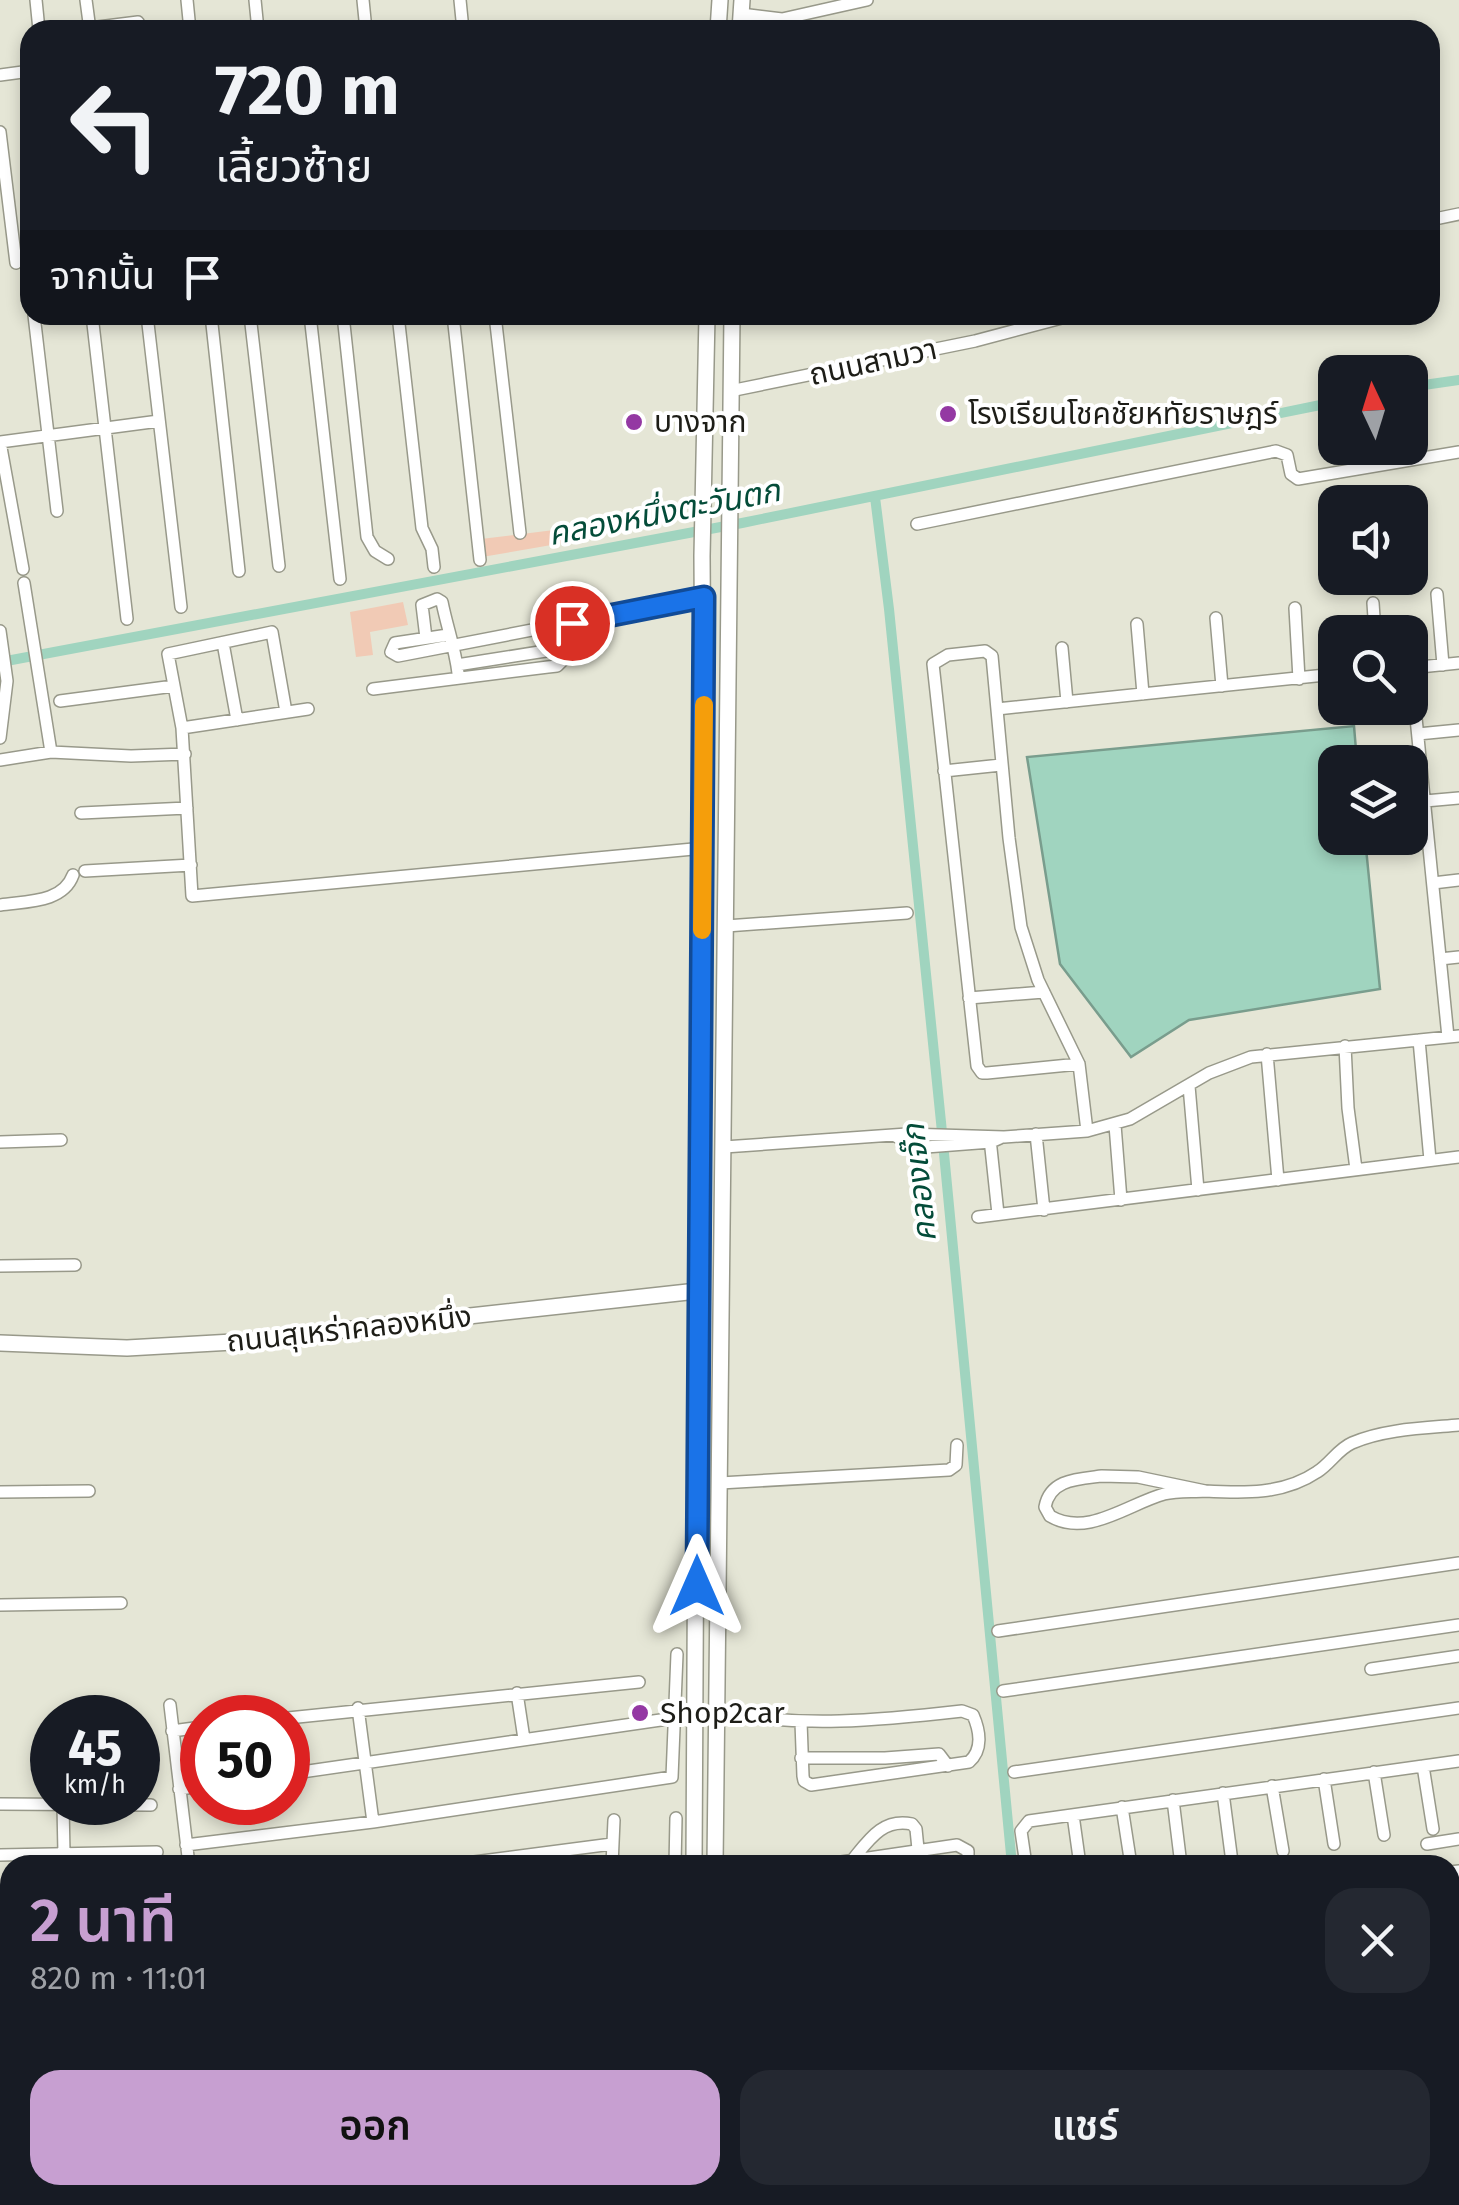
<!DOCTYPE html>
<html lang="th">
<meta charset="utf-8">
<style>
:root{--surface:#171b24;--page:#242831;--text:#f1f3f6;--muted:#9ea1a6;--accent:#c79fd1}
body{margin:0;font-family:"Fira Sans","Noto Sans Thai",sans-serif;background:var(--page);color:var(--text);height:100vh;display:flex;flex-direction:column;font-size:38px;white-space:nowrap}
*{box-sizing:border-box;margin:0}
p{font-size:32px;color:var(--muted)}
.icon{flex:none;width:55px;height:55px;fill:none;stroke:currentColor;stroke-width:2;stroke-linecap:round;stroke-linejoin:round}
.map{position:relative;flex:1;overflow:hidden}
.drawer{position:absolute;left:0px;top:1855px;width:1460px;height:350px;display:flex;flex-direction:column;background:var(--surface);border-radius:30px 30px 0 0;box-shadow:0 5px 15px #0003}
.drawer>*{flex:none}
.top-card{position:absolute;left:20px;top:20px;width:1420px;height:305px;border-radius:30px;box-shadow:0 5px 15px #0003;background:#171b24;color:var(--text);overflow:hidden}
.needle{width:65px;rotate:356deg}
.controls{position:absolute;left:1318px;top:355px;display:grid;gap:20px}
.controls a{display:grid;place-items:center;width:110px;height:110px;border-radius:20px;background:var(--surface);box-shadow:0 5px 15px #0003;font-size:50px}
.speed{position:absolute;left:30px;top:1695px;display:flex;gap:20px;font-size:50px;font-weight:700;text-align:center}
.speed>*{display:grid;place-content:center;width:130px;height:130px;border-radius:50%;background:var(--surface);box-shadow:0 5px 15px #0003;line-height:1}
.speed small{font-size:25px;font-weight:400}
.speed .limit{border:15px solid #d22;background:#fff;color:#111}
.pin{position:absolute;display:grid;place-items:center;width:85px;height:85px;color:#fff;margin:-42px;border:5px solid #fff;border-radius:50%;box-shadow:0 2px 10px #0007}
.me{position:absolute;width:110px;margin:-55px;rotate:0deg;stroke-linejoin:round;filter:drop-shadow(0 0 8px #0008)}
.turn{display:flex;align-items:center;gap:35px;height:210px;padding:0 30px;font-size:45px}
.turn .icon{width:130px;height:130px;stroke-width:2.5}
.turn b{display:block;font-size:70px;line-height:85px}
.then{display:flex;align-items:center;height:95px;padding:0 30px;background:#0003;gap:20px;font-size:38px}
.round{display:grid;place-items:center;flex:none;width:105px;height:105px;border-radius:30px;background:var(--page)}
.headline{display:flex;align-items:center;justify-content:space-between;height:170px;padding:0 30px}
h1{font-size:60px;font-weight:600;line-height:75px;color:var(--accent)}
.cta{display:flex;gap:20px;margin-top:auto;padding:20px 30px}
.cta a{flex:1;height:115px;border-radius:30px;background:var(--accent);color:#111;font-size:40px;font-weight:600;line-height:115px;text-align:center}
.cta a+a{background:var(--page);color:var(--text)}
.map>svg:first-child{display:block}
.green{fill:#f1cab5}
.water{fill:#a0d4bf;stroke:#799d8d;stroke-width:2.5}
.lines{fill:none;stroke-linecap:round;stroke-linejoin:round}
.canal{stroke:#a0d4bf;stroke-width:10}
.minor-casing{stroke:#98998a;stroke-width:14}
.major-casing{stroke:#98998a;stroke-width:18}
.minor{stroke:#fff;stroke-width:11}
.major{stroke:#fff;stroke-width:15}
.route-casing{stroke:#114b97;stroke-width:25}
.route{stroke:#1a73e8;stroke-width:18}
.slow{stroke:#f59e0b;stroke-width:18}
.poi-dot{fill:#9438a3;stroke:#fff;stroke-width:4}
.labels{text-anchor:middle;stroke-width:8;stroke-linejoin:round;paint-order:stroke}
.street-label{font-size:30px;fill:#1d1d17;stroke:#fff}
.poi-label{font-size:30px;fill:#1d1d17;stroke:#fff;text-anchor:start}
.water-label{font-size:32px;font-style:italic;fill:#044c39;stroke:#fff}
</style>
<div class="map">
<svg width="1459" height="2205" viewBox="0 0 1459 2205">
<rect width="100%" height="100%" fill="#e5e6d6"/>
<path class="green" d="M 562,529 L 563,543 L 482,557 L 481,539 Z
M 403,602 L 408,625 L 370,632 L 373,655 L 356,657 L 350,612 Z"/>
<path class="water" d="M 1354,726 L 1357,762 L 1335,762 L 1335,838 L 1365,838 L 1380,989 L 1189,1020 L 1131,1057 L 1060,964 L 1027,757 Z"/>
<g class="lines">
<path class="canal" d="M 1410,387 L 1459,380
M 875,497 L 889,609 L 941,1122 L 1012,1865
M 1,662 L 742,523 L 1335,402
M 1044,2195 L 1045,2205"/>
<g class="minor-casing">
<path id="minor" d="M 36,0 L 39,30
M 86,0 L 90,30
M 187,0 L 190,30
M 255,0 L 258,30
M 363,0 L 366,30
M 460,0 L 463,30
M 741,14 L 782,19 L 867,0
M 90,28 L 138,22
M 0,75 L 30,71
M 0,132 L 16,263
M 1430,220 L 1459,214
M 28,265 L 30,285
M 34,315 L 57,511
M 92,315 L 127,619
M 147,315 L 181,607
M 211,315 L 239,571
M 250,315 L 279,566
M 310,315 L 340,579
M 343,315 L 367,537 L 375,551 L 388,559
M 398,315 L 422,528 L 432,549 L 434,567
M 453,315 L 480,560
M 495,315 L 520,533
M 730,391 L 975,341 L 1073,315
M 0,442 L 159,421
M 0,442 L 23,569
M 917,524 L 1276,451 L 1287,455 L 1291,474 L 1298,479 L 1459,452
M 24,583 L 51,752
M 1437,594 L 1443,665
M 1373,603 L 1375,632
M 1295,608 L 1299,679
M 1216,618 L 1222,686
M 1137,624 L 1143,694
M 0,631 L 7,681 L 0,738
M 448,635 L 395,643 L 391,652 L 398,656 L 703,597
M 426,638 L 422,605 L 437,599 L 442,602 C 447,627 455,648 458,673
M 223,643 L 237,720
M 1062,648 L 1067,702
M 1410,668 L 1459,663
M 1411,668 L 1448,1037
M 373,689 L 548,667 L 557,666 L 563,660 L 559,651 L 552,650 L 457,665
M 60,701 L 174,686
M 308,709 L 182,728 L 192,896 L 704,848
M 997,709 L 1335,674
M 182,728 L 168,654 L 272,632 L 286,712
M 1418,734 L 1459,730
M 0,760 L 51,752 L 131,756 L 185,754
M 944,771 L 1001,765
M 1425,801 L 1459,798
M 81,813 L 187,808
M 85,871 L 191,865
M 1433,883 L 1459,880
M 0,905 C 26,901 63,903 73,875
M 726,926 L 907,913
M 1440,959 L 1459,957
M 969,998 L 1044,992
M 1419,1040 L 1430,1160
M 1345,1046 L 1348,1108 L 1356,1169
M 1267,1054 L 1278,1180
M 1079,1064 L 987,1073 L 982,1073 L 977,1066 L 933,664 L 948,655 L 985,651 L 992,656 L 1009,838 L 1021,927 L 1038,980 L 1079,1064 L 1087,1131
M 1189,1086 L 1198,1190
M 1115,1125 L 1121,1200
M 1036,1134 L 1044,1210
M 897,1137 L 926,1147 L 991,1142 L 1000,1138
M 990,1139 L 998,1214
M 0,1142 L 61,1140
M 724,1147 L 907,1134 L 1004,1137 L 1087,1131 L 1130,1119 L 1209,1073 L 1251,1057 L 1459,1036
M 978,1217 L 1459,1157
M 0,1266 L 75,1265
M 1102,1476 L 1138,1477 L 1205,1491 C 1191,1492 1177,1491 1164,1494 C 1128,1504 1087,1538 1050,1516 L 1045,1507 C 1050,1479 1078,1479 1102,1476 Z
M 720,1483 L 949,1470 L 956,1465 L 957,1445
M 1205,1491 C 1243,1493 1283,1495 1317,1472 C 1330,1464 1338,1449 1352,1443 C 1384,1429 1425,1428 1459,1425
M 0,1492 L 89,1491
M 0,1605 L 121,1603
M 998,1631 L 1459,1563
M 1371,1669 L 1459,1656
M 1003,1691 L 1459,1625
M 517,1693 L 524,1739
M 170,1705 L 189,1865
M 358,1708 L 373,1822
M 717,1713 C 806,1727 874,1721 962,1711 L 973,1715 C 980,1731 983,1750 969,1762 L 811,1785 L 804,1781 L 803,1776 L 801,1722
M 288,1718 L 639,1682
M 172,1731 L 202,1727
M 801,1758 L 885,1758 L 939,1754 L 948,1766
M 1423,1766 L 1433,1829
M 1014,1772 L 1459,1708
M 1374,1772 L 1384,1835
M 288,1774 L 695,1715
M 1324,1779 L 1334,1844
M 1272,1786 L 1283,1851
M 179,1789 L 202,1786
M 1223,1793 L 1232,1862
M 1173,1800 L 1181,1865
M 0,1804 L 151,1805
M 63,1805 L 64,1854
M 1122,1807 L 1131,1865
M 1073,1815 L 1080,1865
M 1427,1844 L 1459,1839
M 186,1845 L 373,1822 L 672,1777 L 677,1654
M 0,1855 L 157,1852
M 854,1858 C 870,1838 884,1818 912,1824 L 916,1829 L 918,1849
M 451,1865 L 612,1844
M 612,1865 L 614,1820
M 675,1865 L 676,1818
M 821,1865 L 957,1845 L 968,1851 L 968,1865
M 1026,1865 L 1021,1831 L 1029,1821 L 1459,1761
M 1450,1872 L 1459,1871
M 0,1902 L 10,1901
M 1450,1904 L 1459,1903
M 0,1950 L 10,1949
M 1450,2014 L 1459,2013
M 0,2019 L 10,2018
M 0,2085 L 10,2085
M 1450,2087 L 1459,2085
M 0,2140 L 10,2139
M 0,2192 L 10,2191
M 154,2195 L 155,2205
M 466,2205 L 531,2195
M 866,2205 L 931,2195"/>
</g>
<g class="major-casing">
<path id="major" d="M 718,30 L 720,0
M 740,30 L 742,0
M 0,1343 L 127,1348 L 233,1342 L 697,1291
M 694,1865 L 697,1291 L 704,848 L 702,556 L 707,315
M 715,1865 L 732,315
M 695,2195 L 695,2205
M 717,2195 L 717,2205"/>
</g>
<use href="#minor" class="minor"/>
<use href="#major" class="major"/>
</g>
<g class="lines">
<g class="route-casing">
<path id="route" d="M 572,623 L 704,597 L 697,1586"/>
</g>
<use href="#route" class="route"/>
<path class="slow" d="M 702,930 L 704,705"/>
</g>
<g class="poi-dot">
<circle cx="948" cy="414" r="10"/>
<circle cx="634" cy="422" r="10"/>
<circle cx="640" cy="1713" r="10"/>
</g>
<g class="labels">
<g class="street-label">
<text transform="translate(873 362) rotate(-12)" y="10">ถนนสามวา</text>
<text transform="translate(349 1329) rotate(-6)" y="10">ถนนสุเหร่าคลองหนึ่ง</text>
</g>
<g class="poi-label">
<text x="968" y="424">โรงเรียนโชคชัยหทัยราษฎร์</text>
<text x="654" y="432">บางจาก</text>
<text x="660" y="1723">Shop2car</text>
</g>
<g class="water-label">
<text transform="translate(664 512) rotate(-11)" y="11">คลองหนึ่งตะวันตก</text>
<text transform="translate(919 1183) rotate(-96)" y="11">คลองเจ๊ก</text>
</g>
</g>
</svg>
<div class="controls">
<a><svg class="needle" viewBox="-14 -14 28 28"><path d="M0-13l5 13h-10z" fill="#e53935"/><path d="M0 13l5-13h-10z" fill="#9ea1a6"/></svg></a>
<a><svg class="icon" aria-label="sound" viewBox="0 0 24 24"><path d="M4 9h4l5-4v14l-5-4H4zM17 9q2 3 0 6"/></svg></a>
<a><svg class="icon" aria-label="search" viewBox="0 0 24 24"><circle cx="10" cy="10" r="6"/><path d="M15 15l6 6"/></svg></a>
<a><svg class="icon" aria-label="layers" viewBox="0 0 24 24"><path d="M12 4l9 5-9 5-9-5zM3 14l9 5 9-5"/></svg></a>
</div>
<div class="speed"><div>45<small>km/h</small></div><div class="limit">50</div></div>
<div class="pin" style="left:572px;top:623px;background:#d93025"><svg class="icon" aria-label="arrive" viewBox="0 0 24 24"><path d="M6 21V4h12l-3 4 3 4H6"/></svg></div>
<svg class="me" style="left:697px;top:1586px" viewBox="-20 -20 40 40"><path d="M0-17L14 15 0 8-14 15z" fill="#1a73e8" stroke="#fff" stroke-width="4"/></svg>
<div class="top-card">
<div class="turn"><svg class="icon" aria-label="left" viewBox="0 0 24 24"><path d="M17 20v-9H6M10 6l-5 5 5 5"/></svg><div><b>720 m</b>เลี้ยวซ้าย</div></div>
<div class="then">จากนั้น<svg class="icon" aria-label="arrive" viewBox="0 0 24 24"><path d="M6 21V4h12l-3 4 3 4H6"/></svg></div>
</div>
<section class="drawer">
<div class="headline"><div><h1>2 นาที</h1><p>820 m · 11:01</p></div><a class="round"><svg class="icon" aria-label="close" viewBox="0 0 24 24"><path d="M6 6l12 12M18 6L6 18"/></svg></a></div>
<div class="cta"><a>ออก</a><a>แชร์</a></div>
</section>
</div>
